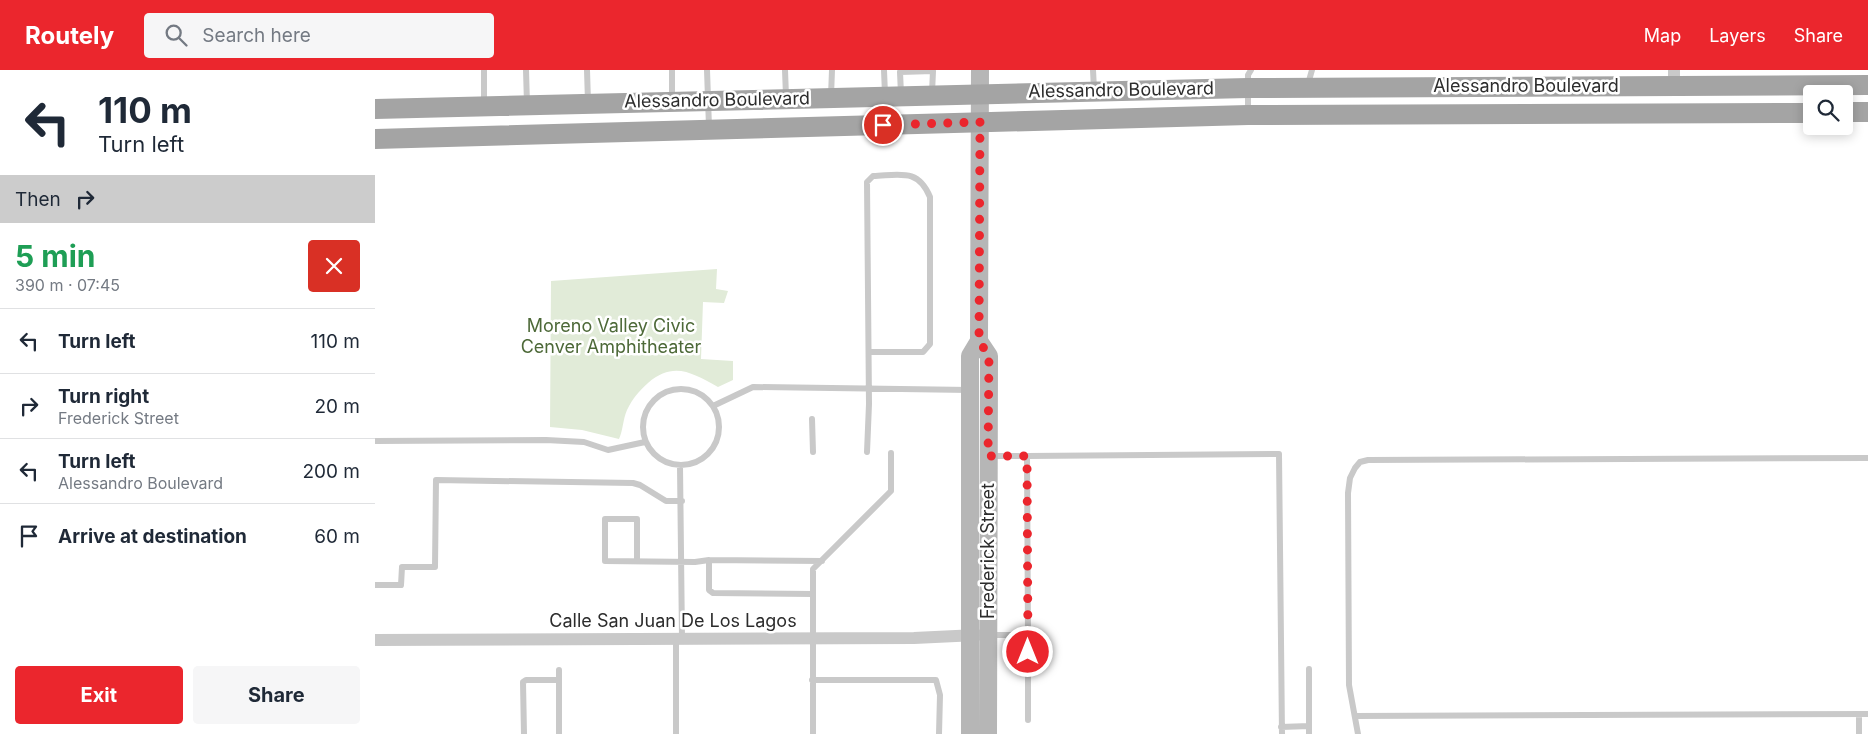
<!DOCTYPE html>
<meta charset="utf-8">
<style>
:root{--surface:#fff;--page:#f6f6f7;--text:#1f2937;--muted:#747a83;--line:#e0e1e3;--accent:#eb262d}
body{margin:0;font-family:Inter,sans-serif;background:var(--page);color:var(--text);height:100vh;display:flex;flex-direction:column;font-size:19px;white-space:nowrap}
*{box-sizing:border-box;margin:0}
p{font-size:16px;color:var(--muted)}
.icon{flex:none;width:28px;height:28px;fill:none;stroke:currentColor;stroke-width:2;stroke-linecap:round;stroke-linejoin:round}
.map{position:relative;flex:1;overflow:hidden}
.panel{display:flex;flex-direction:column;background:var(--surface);width:375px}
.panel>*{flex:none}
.guide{background:#fff;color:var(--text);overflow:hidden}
.fabs{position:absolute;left:1428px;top:15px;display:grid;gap:10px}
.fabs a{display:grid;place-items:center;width:50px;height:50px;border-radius:5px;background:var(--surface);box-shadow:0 2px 12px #0003;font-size:25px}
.pin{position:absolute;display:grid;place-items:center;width:42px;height:42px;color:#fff;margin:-21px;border:2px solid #fff;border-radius:50%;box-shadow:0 1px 5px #0007}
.me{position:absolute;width:55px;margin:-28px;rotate:0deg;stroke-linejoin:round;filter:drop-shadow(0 0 4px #0008)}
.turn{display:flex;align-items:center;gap:18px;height:105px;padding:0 15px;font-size:22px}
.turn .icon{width:65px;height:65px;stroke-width:2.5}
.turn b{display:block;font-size:35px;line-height:42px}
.then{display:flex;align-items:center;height:48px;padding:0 15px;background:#0003;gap:10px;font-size:19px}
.round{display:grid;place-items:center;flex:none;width:52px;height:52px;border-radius:5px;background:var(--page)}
.overview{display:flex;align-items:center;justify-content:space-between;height:85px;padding:0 15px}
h1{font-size:30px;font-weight:700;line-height:38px;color:#1e9e55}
.button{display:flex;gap:10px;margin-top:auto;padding:10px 15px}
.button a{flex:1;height:58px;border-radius:5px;background:var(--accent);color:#fff;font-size:20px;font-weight:700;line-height:58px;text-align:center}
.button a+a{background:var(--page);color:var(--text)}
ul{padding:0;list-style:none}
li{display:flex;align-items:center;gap:15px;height:65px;padding:0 15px;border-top:1px solid var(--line)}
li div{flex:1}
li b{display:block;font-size:19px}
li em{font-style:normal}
header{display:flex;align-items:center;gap:30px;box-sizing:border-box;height:70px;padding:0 25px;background:var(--accent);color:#fff}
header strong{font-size:24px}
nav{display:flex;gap:28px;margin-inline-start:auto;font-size:18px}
.search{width:350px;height:45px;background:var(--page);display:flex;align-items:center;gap:12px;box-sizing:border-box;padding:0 18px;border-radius:5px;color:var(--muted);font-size:19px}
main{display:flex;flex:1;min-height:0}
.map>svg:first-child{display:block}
.green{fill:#e1ebd8}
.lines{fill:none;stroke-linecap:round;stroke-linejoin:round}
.lane{stroke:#c9c9c9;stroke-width:6}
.street{stroke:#c9c9c9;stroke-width:12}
.secondary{stroke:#b6b6b6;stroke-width:18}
.primary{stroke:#a4a4a4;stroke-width:20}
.route{stroke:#eb262d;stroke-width:9;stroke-dasharray:0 16.2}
.labels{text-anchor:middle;stroke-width:5;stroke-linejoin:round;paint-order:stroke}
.street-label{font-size:18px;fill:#2c2c2c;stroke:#fff}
.park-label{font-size:18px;fill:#4d6938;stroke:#fff}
</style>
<header>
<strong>Routely</strong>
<div class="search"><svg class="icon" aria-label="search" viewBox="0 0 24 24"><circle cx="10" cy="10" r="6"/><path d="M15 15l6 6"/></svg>Search here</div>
<nav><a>Map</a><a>Layers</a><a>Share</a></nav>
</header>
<main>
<section class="panel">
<div class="guide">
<div class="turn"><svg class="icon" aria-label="left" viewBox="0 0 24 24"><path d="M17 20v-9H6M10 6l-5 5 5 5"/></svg><div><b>110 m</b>Turn left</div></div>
<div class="then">Then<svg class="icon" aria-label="right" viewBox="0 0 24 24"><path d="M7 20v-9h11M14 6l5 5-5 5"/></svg></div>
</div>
<div class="overview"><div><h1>5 min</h1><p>390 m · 07:45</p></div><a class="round" style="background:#d93025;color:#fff"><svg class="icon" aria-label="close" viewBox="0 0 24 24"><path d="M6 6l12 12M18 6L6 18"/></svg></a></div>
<ul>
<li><svg class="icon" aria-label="left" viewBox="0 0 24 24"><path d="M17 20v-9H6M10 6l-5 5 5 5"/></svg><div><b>Turn left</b></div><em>110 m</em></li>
<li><svg class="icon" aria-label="right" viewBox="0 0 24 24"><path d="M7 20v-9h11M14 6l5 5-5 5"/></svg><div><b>Turn right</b><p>Frederick Street</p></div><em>20 m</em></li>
<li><svg class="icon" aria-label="left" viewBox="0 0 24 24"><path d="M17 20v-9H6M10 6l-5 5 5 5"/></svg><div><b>Turn left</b><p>Alessandro Boulevard</p></div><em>200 m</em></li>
<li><svg class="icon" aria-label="arrive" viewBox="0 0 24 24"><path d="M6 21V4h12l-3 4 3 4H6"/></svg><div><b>Arrive at destination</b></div><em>60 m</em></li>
</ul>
<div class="button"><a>Exit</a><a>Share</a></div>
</section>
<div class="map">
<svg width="1493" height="664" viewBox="0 0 1493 664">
<rect width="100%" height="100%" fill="#fff"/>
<path class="green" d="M 342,199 L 341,219 L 353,221 L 349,233 L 328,232 L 326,289 L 358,291 L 358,310 L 343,317 C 317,303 299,291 273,313 C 264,321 258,328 252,340 C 248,349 248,360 244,369 L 207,360 L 175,357 L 176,211 Z"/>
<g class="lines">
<path class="lane" d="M 109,0 L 109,35
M 151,0 L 152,34
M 212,0 L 213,32
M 332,0 L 334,57
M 410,0 L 411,26
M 509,0 L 510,24
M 718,0 L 719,19
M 933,14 L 937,0
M 526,24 L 525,2 L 558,1 L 557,23
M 456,26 L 457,0
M 297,30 L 297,0
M 873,43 L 873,5 L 876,0
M268 357a38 38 0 1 1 76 0a38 38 0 1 1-76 0Z
M 338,336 L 378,317 L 595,320
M 437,349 L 438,382
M 0,371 L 171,370 L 209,372 L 233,380 L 270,372
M 492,382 L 494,334 L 492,112 L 498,106 C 525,105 543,98 555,127 L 555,274 L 548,282 L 494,282
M 616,386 L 652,386
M 305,396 L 307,569
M 334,490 L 447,491
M 262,491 L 262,449 L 230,449 L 230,491 L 320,492 L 334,490 L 334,520 L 338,523 L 438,524
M 0,515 L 26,515 L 27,497 L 60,497 L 61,410 L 258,413 L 265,415 L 291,431 L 307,431
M 614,565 L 653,565 L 652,386 L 904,384 L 907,664
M 653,565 L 653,650
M 934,599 L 934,664
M 184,600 L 184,664
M 437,610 L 561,610 L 565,625 L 564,664
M 980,646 L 1493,644
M 906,657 L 934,656
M 149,664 L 148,612 L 151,610 L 184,610
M 301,664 L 301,569
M 438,664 L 438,499 L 516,421 L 516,383
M 983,664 L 974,615 L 973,423 L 975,408 L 980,398 L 985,392 L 993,390 L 1493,388
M 1484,664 L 1484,644"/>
<path class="street" d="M 1299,15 L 1299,0
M 0,570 L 539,568 L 602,565"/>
<path class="secondary" d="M 604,271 L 614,286 L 613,664
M 595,664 L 595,286 L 604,271 L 605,0"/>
<path class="primary" d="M 0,39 L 873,18 L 1493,15
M 1469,42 L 1493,42
M 0,69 L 873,45 L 1436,43"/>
</g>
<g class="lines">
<path class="route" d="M 508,55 L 605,52 L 604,271 L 614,286 L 613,386 L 652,386 L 653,582"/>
</g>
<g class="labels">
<g class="street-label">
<text x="1151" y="22">Alessandro Boulevard</text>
<text transform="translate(746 20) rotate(-1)" y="6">Alessandro Boulevard</text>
<text transform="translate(342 30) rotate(-1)" y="6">Alessandro Boulevard</text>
<text transform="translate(613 481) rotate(-90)" y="6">Frederick Street</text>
<text x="298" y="557">Calle San Juan De Los Lagos</text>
</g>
<g class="park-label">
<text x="236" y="262">Moreno Valley Civic<tspan x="236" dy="21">Cenver Amphitheater</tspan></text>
</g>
</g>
</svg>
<div class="fabs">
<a><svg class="icon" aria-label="search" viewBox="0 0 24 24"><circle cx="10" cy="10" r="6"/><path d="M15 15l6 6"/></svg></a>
</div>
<div class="pin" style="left:508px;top:55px;background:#d93025"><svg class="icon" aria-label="arrive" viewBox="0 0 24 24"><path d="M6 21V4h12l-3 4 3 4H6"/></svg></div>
<svg class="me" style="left:653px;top:582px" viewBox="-20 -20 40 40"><circle r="17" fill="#eb262d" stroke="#fff" stroke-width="3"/><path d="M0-11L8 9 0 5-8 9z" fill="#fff"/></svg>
</div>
</main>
